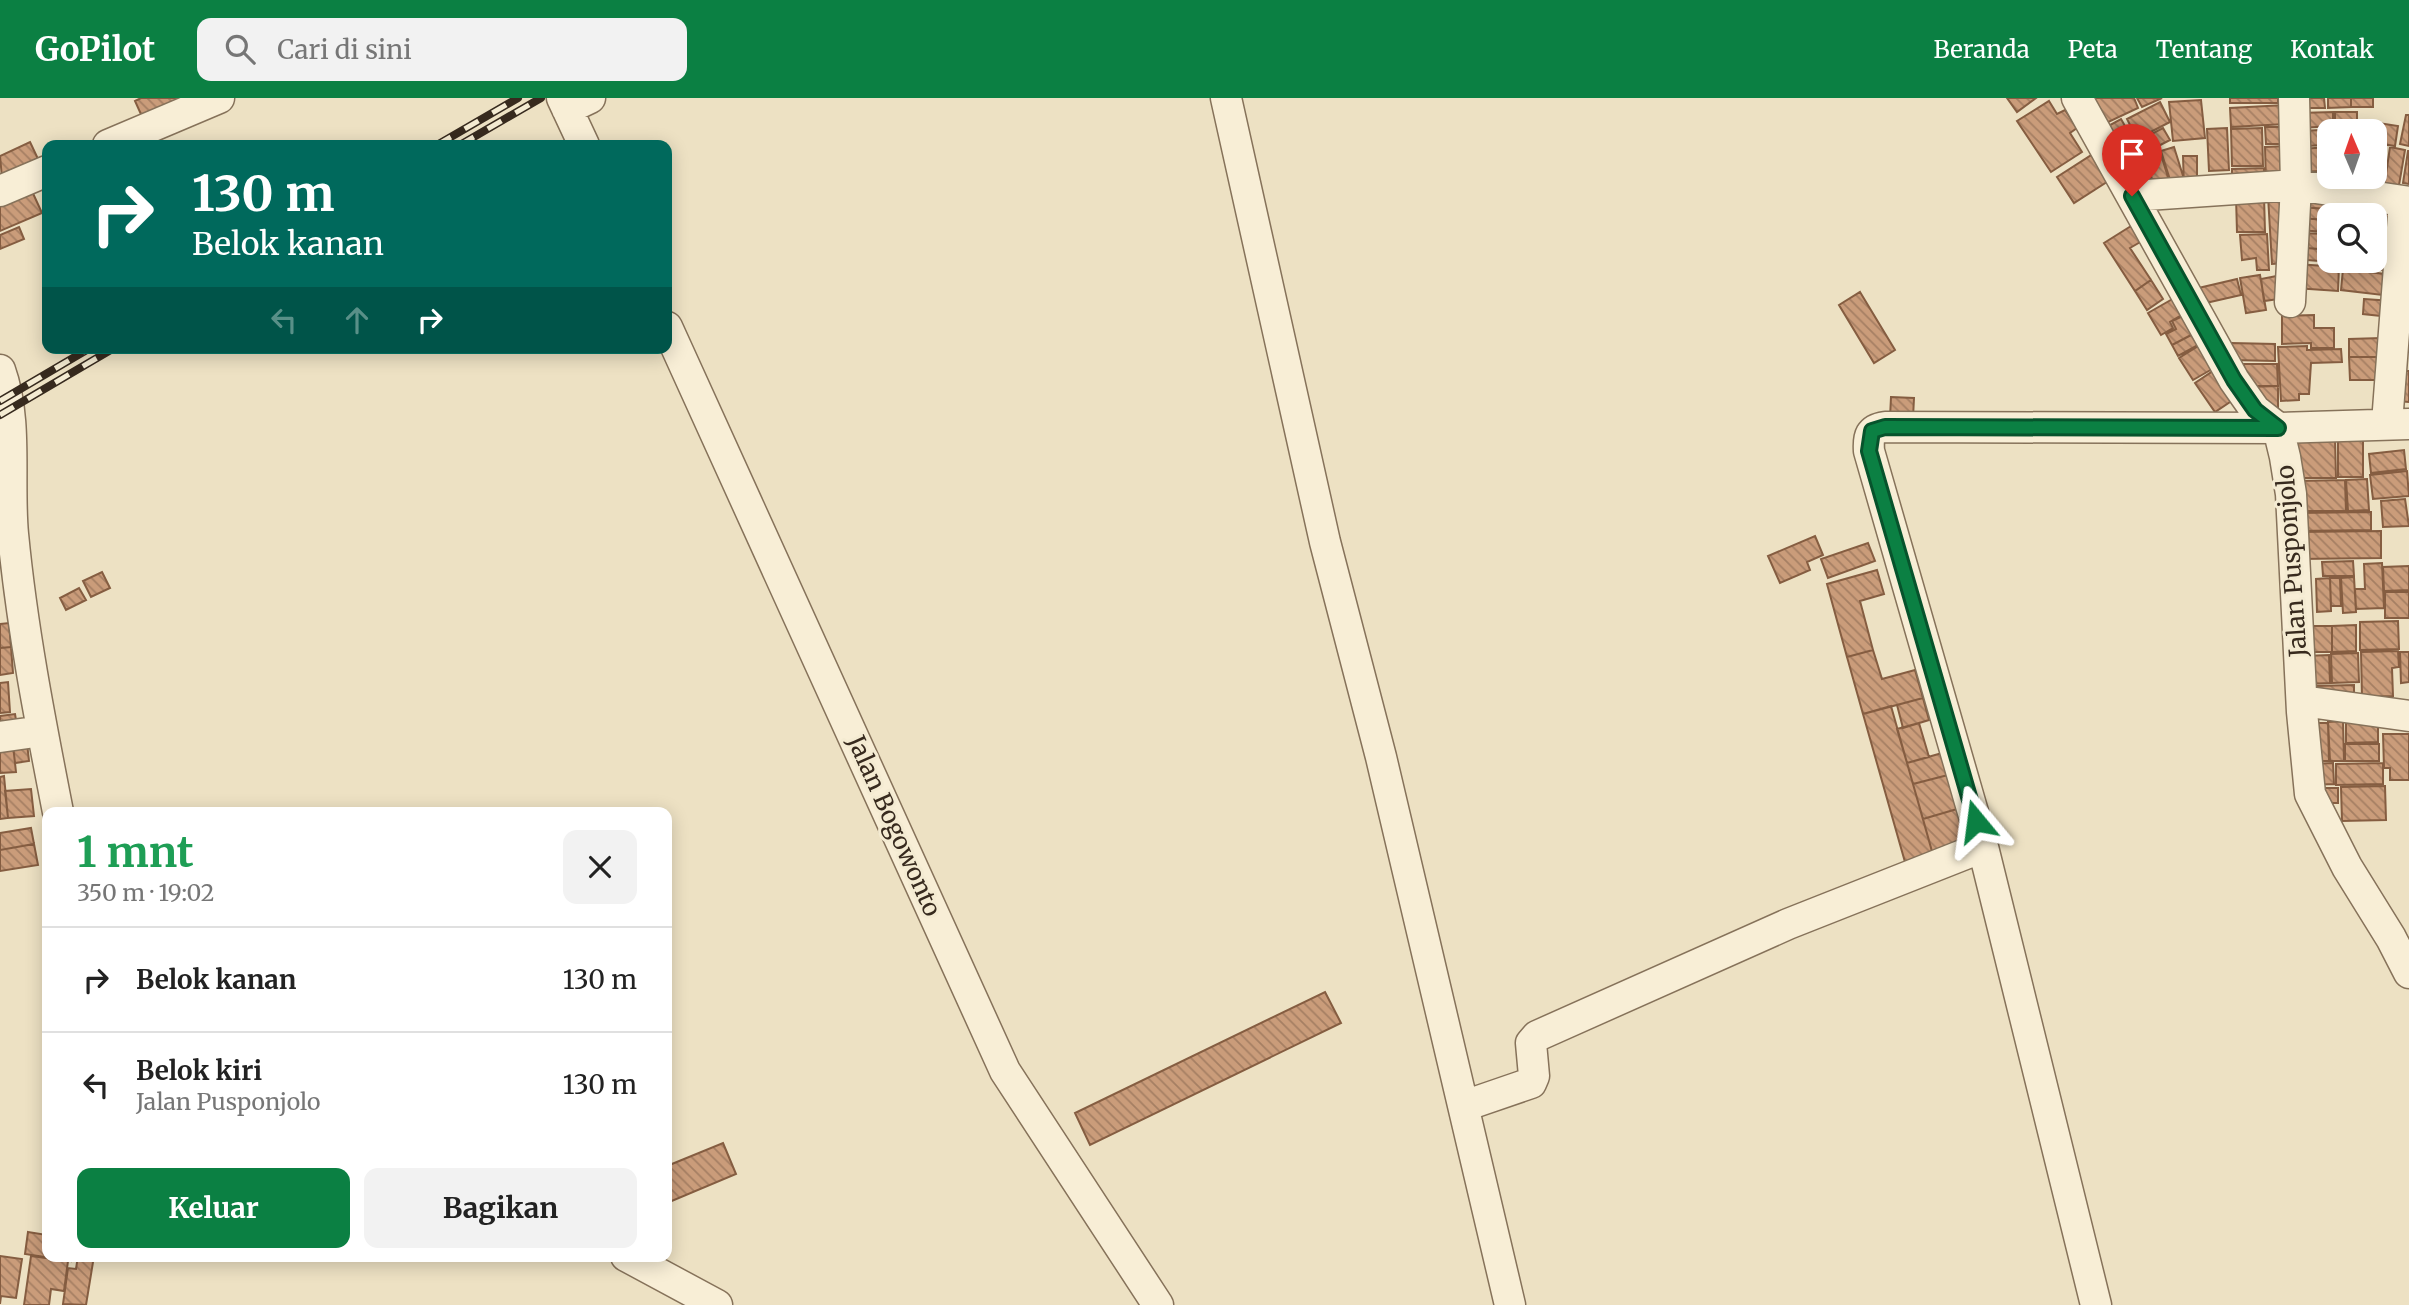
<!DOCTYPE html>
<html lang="id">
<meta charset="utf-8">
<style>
:root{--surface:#fff;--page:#f2f2f2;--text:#222;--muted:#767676;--line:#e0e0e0;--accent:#0b8043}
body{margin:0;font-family:Merriweather,serif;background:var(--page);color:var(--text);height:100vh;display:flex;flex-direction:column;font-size:26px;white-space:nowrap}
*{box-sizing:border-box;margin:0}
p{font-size:23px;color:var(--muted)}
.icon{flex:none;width:38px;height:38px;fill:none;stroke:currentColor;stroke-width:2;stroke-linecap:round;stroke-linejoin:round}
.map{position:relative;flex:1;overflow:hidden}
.details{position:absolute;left:42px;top:709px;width:630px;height:455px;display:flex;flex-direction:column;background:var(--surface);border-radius:14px;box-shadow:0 4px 18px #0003}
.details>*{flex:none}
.hud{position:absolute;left:42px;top:42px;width:630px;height:214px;border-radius:14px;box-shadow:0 4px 18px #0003;background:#00695c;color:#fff;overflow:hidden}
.needle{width:46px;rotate:358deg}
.buttons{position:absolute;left:2317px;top:21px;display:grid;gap:14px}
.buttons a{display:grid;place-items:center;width:70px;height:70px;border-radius:14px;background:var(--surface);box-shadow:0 4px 18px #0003;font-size:35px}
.pin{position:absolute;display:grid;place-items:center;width:60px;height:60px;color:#fff;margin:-72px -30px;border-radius:50% 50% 50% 0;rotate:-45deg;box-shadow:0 0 7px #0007}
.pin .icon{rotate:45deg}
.me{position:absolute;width:77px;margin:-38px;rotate:344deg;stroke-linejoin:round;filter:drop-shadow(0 0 5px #0008)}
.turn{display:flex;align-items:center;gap:24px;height:147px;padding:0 35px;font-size:32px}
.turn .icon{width:91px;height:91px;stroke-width:2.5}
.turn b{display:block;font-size:49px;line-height:60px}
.lanes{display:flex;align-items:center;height:66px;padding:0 35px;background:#0003;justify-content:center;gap:35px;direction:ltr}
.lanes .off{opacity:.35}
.round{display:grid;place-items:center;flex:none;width:74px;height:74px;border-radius:14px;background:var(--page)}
.summary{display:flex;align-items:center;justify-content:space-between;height:119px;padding:0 35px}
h1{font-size:42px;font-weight:700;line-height:52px;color:#1e9e55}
.action{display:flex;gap:14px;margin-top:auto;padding:14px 35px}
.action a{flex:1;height:80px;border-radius:14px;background:var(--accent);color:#fff;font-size:28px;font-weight:700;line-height:80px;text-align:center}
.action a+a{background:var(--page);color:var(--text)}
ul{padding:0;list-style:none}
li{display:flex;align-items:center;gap:21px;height:105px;padding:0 35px;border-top:2px solid var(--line)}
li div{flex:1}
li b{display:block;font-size:26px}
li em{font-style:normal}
header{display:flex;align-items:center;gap:42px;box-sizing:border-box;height:98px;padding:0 35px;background:var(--accent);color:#fff}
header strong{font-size:33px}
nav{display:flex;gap:38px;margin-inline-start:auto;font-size:24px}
.search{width:490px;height:63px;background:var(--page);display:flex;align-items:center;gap:18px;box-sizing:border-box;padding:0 24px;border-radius:14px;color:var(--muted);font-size:26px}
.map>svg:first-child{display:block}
.building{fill:url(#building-back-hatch);stroke:#855d41;stroke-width:2}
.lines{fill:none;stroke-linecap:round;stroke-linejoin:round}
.minor-casing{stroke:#86725a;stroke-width:33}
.minor{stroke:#f8eed6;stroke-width:30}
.rail-casing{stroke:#372a1e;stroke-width:8}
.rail{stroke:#f4ebd2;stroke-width:5;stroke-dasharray:16;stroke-linecap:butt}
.route-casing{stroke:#07532c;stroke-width:18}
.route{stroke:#0b8043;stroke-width:12}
.labels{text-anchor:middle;stroke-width:6;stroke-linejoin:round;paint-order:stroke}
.street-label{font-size:24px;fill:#372a1e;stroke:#f4ebd2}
</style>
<header>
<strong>GoPilot</strong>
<div class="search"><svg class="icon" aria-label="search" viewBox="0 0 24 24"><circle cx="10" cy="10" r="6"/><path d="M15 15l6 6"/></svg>Cari di sini</div>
<nav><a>Beranda</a><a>Peta</a><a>Tentang</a><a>Kontak</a></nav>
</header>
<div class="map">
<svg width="2409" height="1207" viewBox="0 0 2409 1207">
<defs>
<pattern id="building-back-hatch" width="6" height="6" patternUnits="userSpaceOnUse" patternTransform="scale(1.75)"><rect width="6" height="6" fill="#ca9c7a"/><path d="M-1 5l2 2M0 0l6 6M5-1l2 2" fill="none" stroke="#a57f63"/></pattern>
</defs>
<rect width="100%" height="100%" fill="#ede1c3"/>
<path class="building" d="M 141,0 L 197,0 L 144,23 L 135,3 Z
M 2007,0 L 2036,0 L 2017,14 Z
M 2089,0 L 2134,0 L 2138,10 L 2102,27 Z
M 2137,0 L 2162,0 L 2142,9 Z
M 2230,0 L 2278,0 L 2278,5 L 2230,5 Z
M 2297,0 L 2324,0 L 2325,10 L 2297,10 Z
M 2328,0 L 2351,0 L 2351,9 L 2328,10 Z
M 2351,0 L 2373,0 L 2373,9 L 2351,9 Z
M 2201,2 L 2205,40 L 2173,43 L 2169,4 Z
M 2049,3 L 2057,16 L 2065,12 L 2077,30 L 2070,35 L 2082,54 L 2051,74 L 2017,23 Z
M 2160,4 L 2170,24 L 2137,41 L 2127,21 Z
M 2285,7 L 2286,26 L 2231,29 L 2230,10 Z
M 2333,14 L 2333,28 L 2300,30 L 2299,15 Z
M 2335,14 L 2357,14 L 2357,29 L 2335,29 Z
M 2406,17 L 2409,17 L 2409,48 L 2400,46 Z
M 2121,21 L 2133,42 L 2113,53 L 2101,32 Z
M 2372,24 L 2398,28 L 2395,48 L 2375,45 Z
M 2265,29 L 2290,29 L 2290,46 L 2266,46 Z
M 2163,30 L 2170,42 L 2141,57 L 2134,45 Z
M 2227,30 L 2229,72 L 2209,73 L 2207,31 Z
M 2262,30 L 2263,68 L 2232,68 L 2231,31 Z
M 2341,31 L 2329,33 L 2329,47 L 2303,48 L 2302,33 Z
M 30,44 L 39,63 L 2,80 L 0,58 Z
M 2287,48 L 2288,85 L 2266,86 L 2265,49 Z
M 2174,49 L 2184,81 L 2171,85 L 2161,53 Z
M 2329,49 L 2329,79 L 2320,81 L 2319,73 L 2302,74 L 2301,51 Z
M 2390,49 L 2405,52 L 2398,93 L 2384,90 Z
M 2160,53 L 2170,86 L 2155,91 L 2145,58 Z
M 2408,53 L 2409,53 L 2409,86 L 2403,85 Z
M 2093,56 L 2110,82 L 2074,105 L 2057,79 Z
M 2183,58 L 2197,58 L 2197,90 L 2184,90 Z
M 2144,60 L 2153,89 L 2138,94 L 2129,65 Z
M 2264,70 L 2264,87 L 2232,89 L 2232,71 Z
M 31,91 L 42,115 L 0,133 L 0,104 Z
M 2283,97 L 2287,165 L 2272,166 L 2268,98 Z
M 2300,97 L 2328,98 L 2327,111 L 2300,109 Z
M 2264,98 L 2265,134 L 2237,134 L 2236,99 Z
M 2330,103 L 2348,105 L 2347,117 L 2329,117 L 2329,133 L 2327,133 Z
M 2352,107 L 2374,108 L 2373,117 L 2351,117 Z
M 2300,109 L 2327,111 L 2327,122 L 2299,120 Z
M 2377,109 L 2401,112 L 2399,126 L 2375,123 Z
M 2299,120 L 2327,122 L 2326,134 L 2298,132 Z
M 2375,123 L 2399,126 L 2398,139 L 2375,136 Z
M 2131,128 L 2142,143 L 2130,150 L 2151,182 L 2135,193 L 2104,145 Z
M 19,129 L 24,141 L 0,151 L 0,137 Z
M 2297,135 L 2329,136 L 2329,152 L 2296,149 Z
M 2267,136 L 2269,172 L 2257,172 L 2256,160 L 2242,162 L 2240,137 Z
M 2375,139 L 2398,141 L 2396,157 L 2375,156 Z
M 2296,149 L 2329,152 L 2331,164 L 2295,161 Z
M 2375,156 L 2396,157 L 2395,173 L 2345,169 L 2346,163 L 2375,163 Z
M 2296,166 L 2339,169 L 2338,193 L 2295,190 Z
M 2343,171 L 2393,177 L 2391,198 L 2341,192 Z
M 2260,177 L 2266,212 L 2246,215 L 2240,180 Z
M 2282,177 L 2286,200 L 2264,203 L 2261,181 Z
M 2237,181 L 2241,197 L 2197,207 L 2194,191 Z
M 2151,182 L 2163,201 L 2147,212 L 2135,193 Z
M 1860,194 L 1895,252 L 1874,265 L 1839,207 Z
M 2176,199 L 2185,215 L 2170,224 L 2173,230 L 2161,237 L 2148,215 Z
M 2364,201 L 2392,203 L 2390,219 L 2363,216 Z
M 2185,217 L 2195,235 L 2172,247 L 2166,236 L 2176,231 L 2172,223 Z
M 2314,217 L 2314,230 L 2334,230 L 2334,250 L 2311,250 L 2311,245 L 2282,246 L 2282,218 Z
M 2195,235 L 2200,246 L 2178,258 L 2172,247 Z
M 2381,240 L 2381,259 L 2349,259 L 2349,241 Z
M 2231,245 L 2275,246 L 2275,263 L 2231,262 Z
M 2200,247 L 2214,270 L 2193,282 L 2179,260 Z
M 2307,248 L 2307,252 L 2341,251 L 2342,264 L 2311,265 L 2309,296 L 2299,296 L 2299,302 L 2281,303 L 2278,249 Z
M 2349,259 L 2381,259 L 2382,282 L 2350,282 Z
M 2244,266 L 2277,266 L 2278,288 L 2245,289 Z
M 2213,273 L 2233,302 L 2215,314 L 2195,285 Z
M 2401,273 L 2409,273 L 2409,304 L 2399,303 Z
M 2257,288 L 2278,288 L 2278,310 L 2257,311 Z
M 1891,299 L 1914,300 L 1913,320 L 1890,320 Z
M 2363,339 L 2363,379 L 2338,379 L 2338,340 Z
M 2335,340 L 2336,380 L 2297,380 L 2296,341 Z
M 2404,352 L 2406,371 L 2371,375 L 2369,356 Z
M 2407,373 L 2409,398 L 2373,401 L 2370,377 Z
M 2367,381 L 2369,412 L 2348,413 L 2346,382 Z
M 2345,382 L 2346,413 L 2297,413 L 2297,383 Z
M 2405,401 L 2409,428 L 2383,429 L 2381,403 Z
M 2371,414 L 2371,432 L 2298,433 L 2297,415 Z
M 2381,433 L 2381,460 L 2299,461 L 2298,434 Z
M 1815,438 L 1823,457 L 1807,464 L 1810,472 L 1780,485 L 1768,458 Z
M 1868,445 L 1875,463 L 1828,480 L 1821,461 Z
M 2353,463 L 2354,478 L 2323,478 L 2322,464 Z
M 2382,465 L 2384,510 L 2356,511 L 2355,491 L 2365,491 L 2364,466 Z
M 2409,468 L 2409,492 L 2384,493 L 2383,469 Z
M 1877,472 L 1884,496 L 1860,503 L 1873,552 L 1847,559 L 1827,486 Z
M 102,474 L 110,490 L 91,499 L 83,483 Z
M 2354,479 L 2356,514 L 2343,515 L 2341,480 Z
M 2330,480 L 2340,480 L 2341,508 L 2331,508 Z
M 2330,480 L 2331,513 L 2317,514 L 2316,481 Z
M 79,490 L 86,502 L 66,512 L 60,500 Z
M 2385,494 L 2409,494 L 2409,520 L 2385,520 Z
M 2398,523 L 2399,551 L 2360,552 L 2360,524 Z
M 9,525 L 11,549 L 0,550 L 0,526 Z
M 2356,527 L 2356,553 L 2332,554 L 2332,528 Z
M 2305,528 L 2332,528 L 2332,554 L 2306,554 Z
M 11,549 L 13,575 L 0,577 L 0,550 Z
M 1873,552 L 1882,581 L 1915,572 L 1923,600 L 1863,616 L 1847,559 Z
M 2398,553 L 2399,569 L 2392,570 L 2393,598 L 2362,599 L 2361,554 Z
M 2400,554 L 2409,554 L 2409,584 L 2401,585 Z
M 2358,555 L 2359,584 L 2332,585 L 2331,556 Z
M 2329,557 L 2330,585 L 2306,586 L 2305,558 Z
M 8,584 L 10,614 L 0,615 L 0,585 Z
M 2354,587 L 2354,600 L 2314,601 L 2314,588 Z
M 1923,600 L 1929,622 L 1903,630 L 1897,607 Z
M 1891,608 L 1933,757 L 1905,764 L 1863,616 Z
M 15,616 L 18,634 L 0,637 L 0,618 Z
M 2346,621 L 2378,621 L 2378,644 L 2346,645 Z
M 2343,623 L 2344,663 L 2330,663 L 2328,624 Z
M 1919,625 L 1929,659 L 1907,665 L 1897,631 Z
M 2306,625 L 2328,625 L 2329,663 L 2307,663 Z
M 2383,636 L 2409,636 L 2409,682 L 2390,682 L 2390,670 L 2384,670 Z
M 27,645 L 29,663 L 15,665 L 13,647 Z
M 2345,646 L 2379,646 L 2379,663 L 2345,663 Z
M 13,647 L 16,674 L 0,675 L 0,648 Z
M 1942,655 L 1948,677 L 1913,686 L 1907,665 Z
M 2333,665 L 2334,686 L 2310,687 L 2309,666 Z
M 2383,665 L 2383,686 L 2336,687 L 2336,666 Z
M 1948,677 L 1957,711 L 1923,721 L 1913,686 Z
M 4,678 L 8,720 L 0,721 L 0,679 Z
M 2385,688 L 2386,722 L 2342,723 L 2341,689 Z
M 2316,690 L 2338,690 L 2338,705 L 2316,705 Z
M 31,691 L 34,718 L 8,720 L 5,693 Z
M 1957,711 L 1967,747 L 1933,757 L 1923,721 Z
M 31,730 L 34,746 L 0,752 L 0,735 Z
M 34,746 L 38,767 L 0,773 L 0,752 Z
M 1325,894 L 1341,925 L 1090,1047 L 1075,1015 Z
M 723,1045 L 736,1076 L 667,1105 L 667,1068 Z
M 28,1134 L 47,1137 L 47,1158 L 71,1158 L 71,1163 L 25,1156 Z
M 0,1158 L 22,1161 L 16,1200 L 1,1198 L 0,1206 Z
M 31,1158 L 68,1163 L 64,1193 L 51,1191 L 49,1207 L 24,1207 Z
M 78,1158 L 94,1158 L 86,1207 L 63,1206 L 68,1170 L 76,1171 Z"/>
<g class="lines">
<g class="minor-casing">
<path id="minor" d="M 562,0 L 584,47
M 1226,0 L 1325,444 L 1381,659 L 1510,1207
M 2077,0 L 2234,282 L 2255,312 L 2278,330 L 2285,359 L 2291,396 L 2302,614 L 2310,696 L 2347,769 L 2391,840 L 2409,875
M 567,11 L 590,0
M 108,47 L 219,0
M 0,93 L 47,73
M 2132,98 L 2296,87 L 2409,104
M 2290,204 L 2296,87 L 2294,0
M 667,229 L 1005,973 L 1158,1207
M 0,272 C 18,322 8,383 13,436 C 22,530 40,622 58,714
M 2387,325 L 2404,104
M 2302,603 L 2409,618
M 0,639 L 42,633
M 1464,1008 L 1531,985 L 1534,978 L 1531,945 L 1537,938 L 1788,826 L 1983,749
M 626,1158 L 717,1207
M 2096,1207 L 1983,749 L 1869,353 C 1868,338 1870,331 1885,329 L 2278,330 L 2409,326"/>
</g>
<use href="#minor" class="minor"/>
<g class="rail-casing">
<path id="rail" d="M 437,47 L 518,0
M 460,47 L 541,0
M 0,303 L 90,250
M 0,317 L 114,250"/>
</g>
<use href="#rail" class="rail"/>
</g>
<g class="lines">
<g class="route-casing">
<path id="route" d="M 1976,723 L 1869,353 L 1872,333 L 1885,329 L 2278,330 L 2255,312 L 2234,282 L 2132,98"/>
</g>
<use href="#route" class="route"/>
</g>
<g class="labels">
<g class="street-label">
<text transform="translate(2292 463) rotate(-94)" y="8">Jalan Pusponjolo</text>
<text transform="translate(894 728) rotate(66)" y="8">Jalan Bogowonto</text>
</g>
</g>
</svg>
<div class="buttons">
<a><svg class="needle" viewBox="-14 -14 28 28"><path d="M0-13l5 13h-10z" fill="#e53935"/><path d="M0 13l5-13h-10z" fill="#767676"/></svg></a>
<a><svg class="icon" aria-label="search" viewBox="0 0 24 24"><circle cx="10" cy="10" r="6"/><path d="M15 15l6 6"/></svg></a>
</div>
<div class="pin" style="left:2132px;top:98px;background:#d93025"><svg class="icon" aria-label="arrive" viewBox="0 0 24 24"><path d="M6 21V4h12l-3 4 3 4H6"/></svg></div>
<svg class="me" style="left:1976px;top:723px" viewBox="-20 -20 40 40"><path d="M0-17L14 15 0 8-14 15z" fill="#0b8043" stroke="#fff" stroke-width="4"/></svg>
<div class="hud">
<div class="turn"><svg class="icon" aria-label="right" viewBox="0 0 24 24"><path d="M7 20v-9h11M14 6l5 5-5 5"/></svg><div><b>130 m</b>Belok kanan</div></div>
<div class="lanes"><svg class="icon off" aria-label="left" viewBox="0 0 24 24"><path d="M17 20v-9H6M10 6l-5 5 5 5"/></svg><svg class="icon off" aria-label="ahead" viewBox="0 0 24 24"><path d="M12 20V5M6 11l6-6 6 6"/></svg><svg class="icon" aria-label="right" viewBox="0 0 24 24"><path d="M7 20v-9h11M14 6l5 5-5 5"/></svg></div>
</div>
<section class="details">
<div class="summary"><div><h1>1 mnt</h1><p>350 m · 19:02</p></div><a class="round"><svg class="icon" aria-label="close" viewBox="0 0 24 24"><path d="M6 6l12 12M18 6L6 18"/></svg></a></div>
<ul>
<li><svg class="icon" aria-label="right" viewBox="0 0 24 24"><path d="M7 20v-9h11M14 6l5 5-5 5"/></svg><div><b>Belok kanan</b></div><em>130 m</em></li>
<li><svg class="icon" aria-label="left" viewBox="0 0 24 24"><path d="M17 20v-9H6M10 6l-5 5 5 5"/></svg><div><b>Belok kiri</b><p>Jalan Pusponjolo</p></div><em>130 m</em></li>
</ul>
<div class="action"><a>Keluar</a><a>Bagikan</a></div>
</section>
</div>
